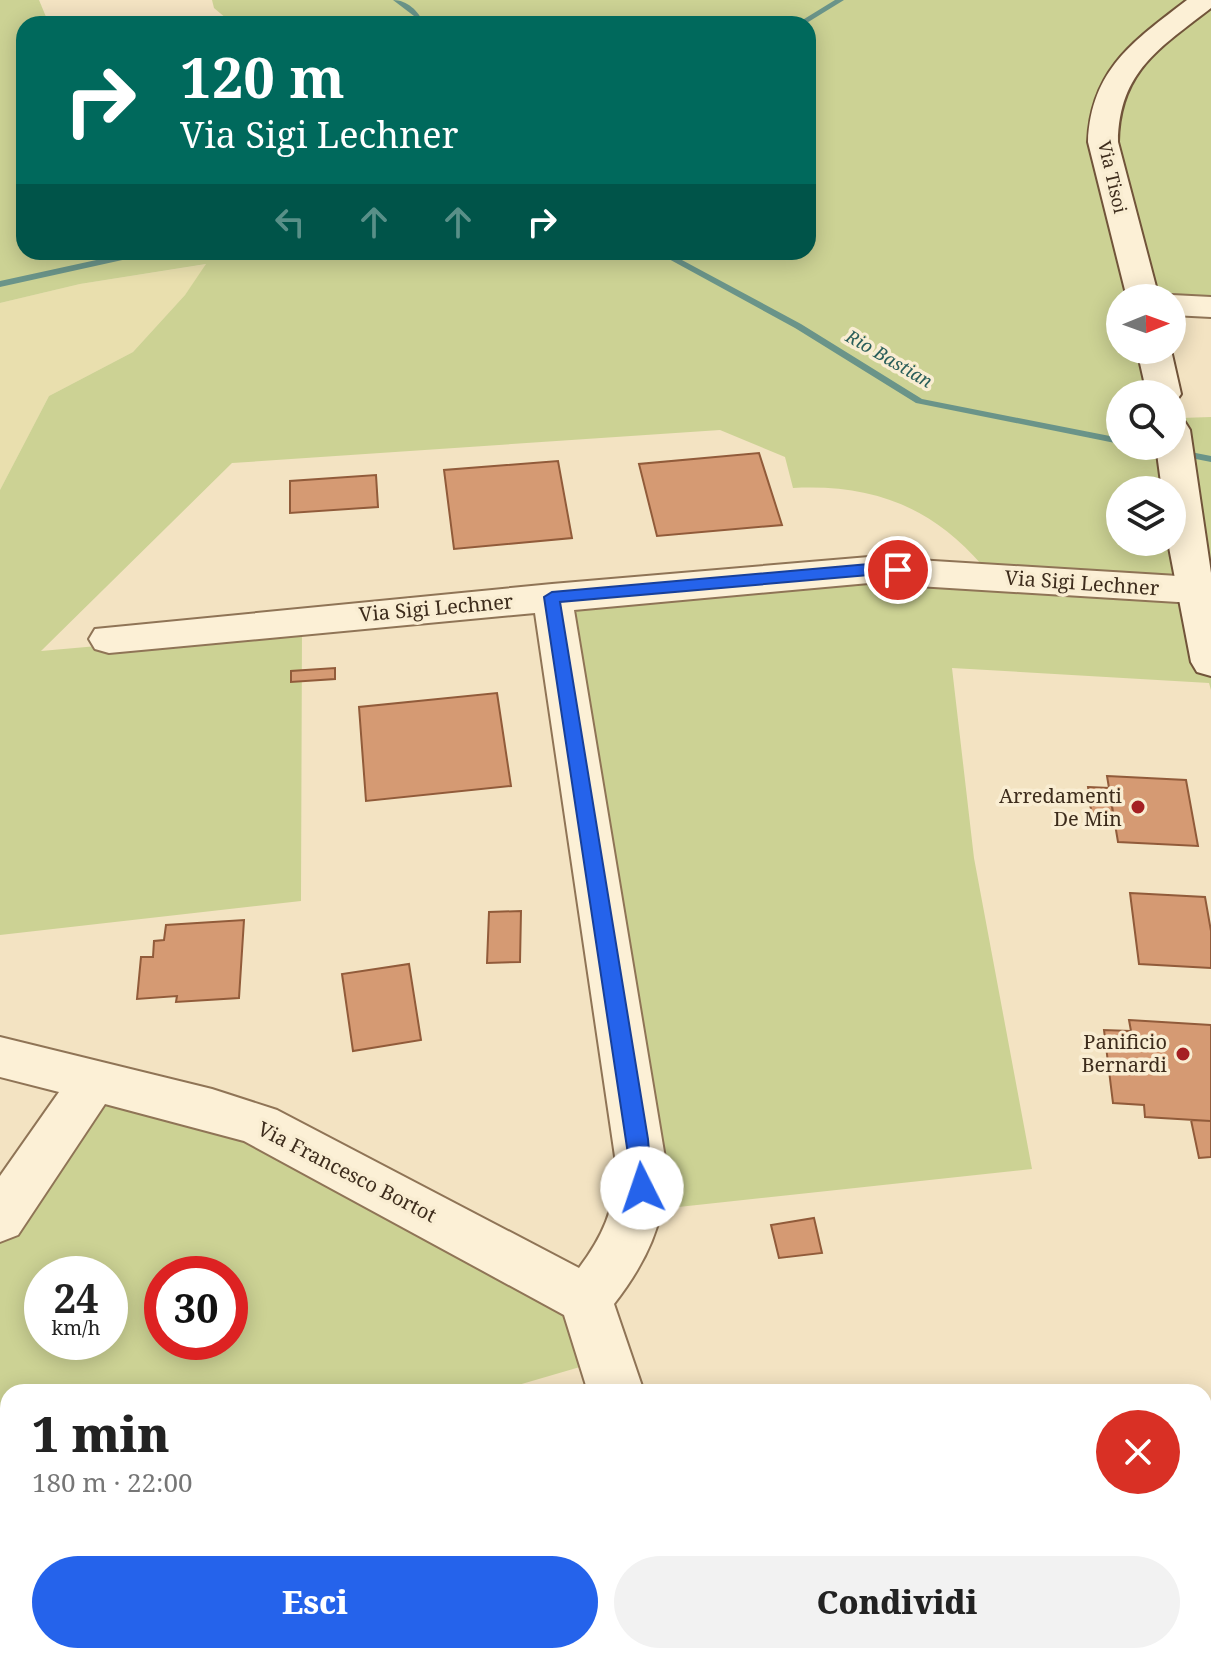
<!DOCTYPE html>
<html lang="it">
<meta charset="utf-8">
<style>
:root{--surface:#fff;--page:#f2f2f2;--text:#222;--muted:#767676;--accent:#2563eb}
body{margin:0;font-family:"Noto Serif",serif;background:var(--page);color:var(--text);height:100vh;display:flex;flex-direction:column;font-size:30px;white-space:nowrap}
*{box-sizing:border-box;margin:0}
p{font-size:26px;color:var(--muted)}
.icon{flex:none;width:44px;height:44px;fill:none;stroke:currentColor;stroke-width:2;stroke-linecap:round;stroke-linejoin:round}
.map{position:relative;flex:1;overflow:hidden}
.panel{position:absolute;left:0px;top:1384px;width:1212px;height:280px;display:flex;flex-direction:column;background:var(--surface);border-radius:24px 24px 0 0;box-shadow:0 4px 20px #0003}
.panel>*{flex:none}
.top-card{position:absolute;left:16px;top:16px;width:800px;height:244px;border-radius:24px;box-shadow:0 4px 20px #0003;background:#00695c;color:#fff;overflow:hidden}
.needle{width:52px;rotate:89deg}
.buttons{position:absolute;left:1106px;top:284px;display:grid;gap:16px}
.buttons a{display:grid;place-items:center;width:80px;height:80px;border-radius:50%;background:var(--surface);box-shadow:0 4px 20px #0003;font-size:40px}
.speed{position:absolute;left:24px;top:1256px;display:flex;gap:16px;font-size:40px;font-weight:700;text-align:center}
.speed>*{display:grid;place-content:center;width:104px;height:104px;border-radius:50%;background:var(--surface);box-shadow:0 4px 20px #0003;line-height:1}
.speed small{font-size:20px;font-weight:400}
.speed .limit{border:12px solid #d22;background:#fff;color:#111}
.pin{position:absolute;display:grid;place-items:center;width:68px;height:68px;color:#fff;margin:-34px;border:4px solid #fff;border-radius:50%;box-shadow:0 2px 8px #0007}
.me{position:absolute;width:88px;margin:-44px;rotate:356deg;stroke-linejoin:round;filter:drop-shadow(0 0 6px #0008)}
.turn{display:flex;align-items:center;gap:28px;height:168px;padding:0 32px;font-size:36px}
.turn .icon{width:104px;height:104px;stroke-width:2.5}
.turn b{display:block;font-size:56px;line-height:68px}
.lanes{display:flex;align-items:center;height:76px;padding:0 32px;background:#0003;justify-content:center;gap:40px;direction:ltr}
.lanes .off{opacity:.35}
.round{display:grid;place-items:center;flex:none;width:84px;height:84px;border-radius:42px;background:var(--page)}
.head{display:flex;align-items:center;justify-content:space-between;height:136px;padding:0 32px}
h1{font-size:48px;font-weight:800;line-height:60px}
.action{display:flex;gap:16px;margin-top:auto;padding:16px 32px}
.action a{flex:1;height:92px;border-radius:48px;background:var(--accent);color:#fff;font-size:32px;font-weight:800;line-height:92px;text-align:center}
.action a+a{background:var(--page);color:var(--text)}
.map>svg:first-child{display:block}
.farmland{fill:#e9dfae}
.green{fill:#ccd294;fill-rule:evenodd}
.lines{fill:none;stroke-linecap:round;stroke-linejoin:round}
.stream{fill:#6a9489;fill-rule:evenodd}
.building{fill:#d59a73;stroke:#915b3a;stroke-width:2}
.street-casing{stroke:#8f7456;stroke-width:4}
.secondary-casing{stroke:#71543a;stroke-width:4}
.street{fill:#fcf0d6;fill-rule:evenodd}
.secondary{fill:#fcf0d6;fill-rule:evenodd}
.route{fill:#2563eb;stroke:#184099;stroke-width:2}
.poi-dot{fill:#a52023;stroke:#f9edd2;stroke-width:3}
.labels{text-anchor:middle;stroke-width:7;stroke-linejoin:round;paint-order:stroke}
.far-street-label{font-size:18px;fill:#3d2c1c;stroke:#f9edd2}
.far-water-label{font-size:18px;font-style:italic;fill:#2a5e5a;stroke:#f9edd2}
.street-label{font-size:20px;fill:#3d2c1c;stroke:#f9edd2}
.poi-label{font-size:20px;fill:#3d2c1c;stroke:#f9edd2;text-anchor:end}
</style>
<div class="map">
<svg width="1211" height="1664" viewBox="0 0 1211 1664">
<rect width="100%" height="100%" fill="#f3e3c2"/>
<path class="farmland" d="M 207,264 L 185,295 L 133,352 L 49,396 L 0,490 L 0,303 L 80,284 Z"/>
<path class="green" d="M 0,0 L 39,0 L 49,24 L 24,24 L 24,252 L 808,252 L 808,24 L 233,24 L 214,8 L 212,0 L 1211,0 L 1211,304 L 1144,296 L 1120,298 L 1120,350 L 1160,350 L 1181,418 L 1211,417 L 1211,690 L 1209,683 L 952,668 L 974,858 L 1032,1169 L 660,1209 L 545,591 L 982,565 C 930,505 870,484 793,488 L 785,457 L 720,430 L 232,463 L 41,651 L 302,628 L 301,901 L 0,935 L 0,490 L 49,396 L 133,352 L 185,295 L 206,264 L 80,284 L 0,303 ZM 1120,394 L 1172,394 L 1172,446 L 1120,446 ZM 1120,490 L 1172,490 L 1172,542 L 1120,542 Z
M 80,1079 L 246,1103 L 510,1244 L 621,1355 L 494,1392 L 8,1392 L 8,1656 L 60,1656 L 59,1664 L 0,1664 L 0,1187 ZM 42,1274 L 110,1274 L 110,1342 L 42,1342 ZM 162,1274 L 230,1274 L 230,1342 L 162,1342 Z"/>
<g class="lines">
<path class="stream" d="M 393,0 C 407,0 419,11 424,24 L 416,24 L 414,16 Z
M 835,0 L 844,0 L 805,24 L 796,24 Z
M 133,252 L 149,252 L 145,255 L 0,287 L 0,281 Z
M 656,252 L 667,252 L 801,324 L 922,399 L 1120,438 L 1120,444 L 916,403 L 795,328 Z
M 1140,446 L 1160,446 L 1211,456 L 1211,462 L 1145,449 Z"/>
</g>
<path class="building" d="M 759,453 L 782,525 L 657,536 L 639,464 Z
M 558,461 L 572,538 L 454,549 L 444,470 Z
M 376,475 L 378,507 L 290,513 L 290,481 Z
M 335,668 L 335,679 L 291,682 L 291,671 Z
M 497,693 L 511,786 L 366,801 L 359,707 Z
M 1107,776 L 1186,780 L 1198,846 L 1118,842 Z
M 1088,787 L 1109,788 L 1115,826 L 1093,826 Z
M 1130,893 L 1205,897 L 1211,931 L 1211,968 L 1139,964 Z
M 521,911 L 520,962 L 487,963 L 489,912 Z
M 244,920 L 239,998 L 176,1002 L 177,996 L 137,999 L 141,957 L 153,957 L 154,941 L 164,940 L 166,925 Z
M 409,964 L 421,1040 L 353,1051 L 342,974 Z
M 1129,1020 L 1211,1025 L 1211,1121 L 1145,1117 L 1144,1105 L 1113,1103 L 1104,1030 L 1131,1031 Z
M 1191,1120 L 1211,1121 L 1211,1157 L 1199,1158 Z
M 814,1218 L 822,1253 L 779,1258 L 771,1225 Z
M 122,1656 L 212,1656 L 212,1664 L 122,1664 Z
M 404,1656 L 436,1656 L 436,1664 L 404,1664 Z
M 436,1656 L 643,1656 L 643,1664 L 436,1664 Z
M 643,1656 L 676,1656 L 678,1664 L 643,1664 Z
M 780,1656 L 789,1656 L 793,1664 L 762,1664 Z
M 952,1656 L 1034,1656 L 1038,1664 L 955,1664 Z"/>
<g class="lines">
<g class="street-casing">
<path id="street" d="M 1172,295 L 1211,297 L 1211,317 L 1172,315 L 1172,298 L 1160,298 Z
M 869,557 L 1194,577 L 1208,581 L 1211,594 L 1208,599 L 1194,603 L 869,583 L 574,610 L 667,1170 C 665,1222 646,1263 614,1304 L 644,1392 L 588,1392 L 564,1315 L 244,1141 L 105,1104 L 18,1235 L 0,1242 L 0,1176 L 59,1092 L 0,1077 L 0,1037 L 212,1089 L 277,1110 L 579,1268 C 603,1236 614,1210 617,1170 L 535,613 L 109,653 L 95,649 L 89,639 L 95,629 L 552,584 Z
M 672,1656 L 734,1656 L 737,1664 L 675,1664 Z"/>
</g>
<g class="secondary-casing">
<path id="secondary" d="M 1187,0 L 1211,0 L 1211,8 C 1160,48 1119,71 1118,142 L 1159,298 L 1127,298 L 1088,142 C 1091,69 1134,41 1187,0 Z
M 1137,350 L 1171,350 L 1181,394 L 1176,401 L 1172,402 L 1172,394 L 1147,394 Z
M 1172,419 L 1185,422 L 1190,430 L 1211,573 L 1211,676 L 1197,672 L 1191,662 L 1168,542 L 1172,542 L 1172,490 L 1162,490 L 1156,446 L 1172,446 Z"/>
</g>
<use href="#street" class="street"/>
<use href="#secondary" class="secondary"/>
</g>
<path class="route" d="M 869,564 L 898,565 L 906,570 L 898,575 L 869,575 L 560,602 L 648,1139 L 652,1188 L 649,1194 L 634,1194 L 544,597 L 552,592 Z"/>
<g class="poi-dot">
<circle cx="1138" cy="807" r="8"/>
<circle cx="1183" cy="1054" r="8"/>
</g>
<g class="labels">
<g class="far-street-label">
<text transform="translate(1112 177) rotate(77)" y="6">Via Tisoi</text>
</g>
<g class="far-water-label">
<text transform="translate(889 359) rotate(30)" y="6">Rio Bastian</text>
</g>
<g class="street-label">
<text transform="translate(1082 583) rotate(4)" y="7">Via Sigi Lechner</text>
<text transform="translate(436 608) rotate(-5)" y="7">Via Sigi Lechner</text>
<text transform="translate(347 1172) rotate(27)" y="7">Via Francesco Bortot</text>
</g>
<g class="poi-label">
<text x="1122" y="803">Arredamenti<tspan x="1122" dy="23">De Min</tspan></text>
<text x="1167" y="1049">Panificio<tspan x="1167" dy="23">Bernardi</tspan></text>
</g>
</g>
</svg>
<div class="buttons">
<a><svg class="needle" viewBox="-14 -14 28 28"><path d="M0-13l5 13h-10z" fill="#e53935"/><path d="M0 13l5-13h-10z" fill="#767676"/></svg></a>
<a><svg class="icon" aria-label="search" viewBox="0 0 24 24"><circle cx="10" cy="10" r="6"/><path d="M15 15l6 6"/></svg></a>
<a><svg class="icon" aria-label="layers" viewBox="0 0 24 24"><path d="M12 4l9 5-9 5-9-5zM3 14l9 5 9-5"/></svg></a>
</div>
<div class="speed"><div>24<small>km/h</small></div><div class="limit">30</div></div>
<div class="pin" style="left:898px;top:570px;background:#d93025"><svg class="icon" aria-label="arrive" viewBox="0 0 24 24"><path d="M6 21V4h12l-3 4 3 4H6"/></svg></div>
<svg class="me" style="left:642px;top:1188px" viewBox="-20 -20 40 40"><circle r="19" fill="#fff"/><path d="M0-13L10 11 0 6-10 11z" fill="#2563eb"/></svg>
<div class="top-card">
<div class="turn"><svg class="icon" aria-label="right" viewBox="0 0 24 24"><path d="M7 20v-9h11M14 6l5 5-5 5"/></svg><div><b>120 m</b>Via Sigi Lechner</div></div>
<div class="lanes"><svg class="icon off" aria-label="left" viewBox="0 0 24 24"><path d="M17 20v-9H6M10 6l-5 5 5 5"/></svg><svg class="icon off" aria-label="ahead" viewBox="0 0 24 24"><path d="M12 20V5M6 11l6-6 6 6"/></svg><svg class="icon off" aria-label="ahead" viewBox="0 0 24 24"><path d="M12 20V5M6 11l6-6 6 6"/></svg><svg class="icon" aria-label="right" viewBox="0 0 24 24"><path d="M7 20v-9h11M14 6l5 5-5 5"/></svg></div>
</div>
<section class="panel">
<div class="head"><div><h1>1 min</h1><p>180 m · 22:00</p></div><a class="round" style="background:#d93025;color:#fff"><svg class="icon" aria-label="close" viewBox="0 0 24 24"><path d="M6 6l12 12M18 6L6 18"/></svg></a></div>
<div class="action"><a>Esci</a><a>Condividi</a></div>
</section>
</div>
